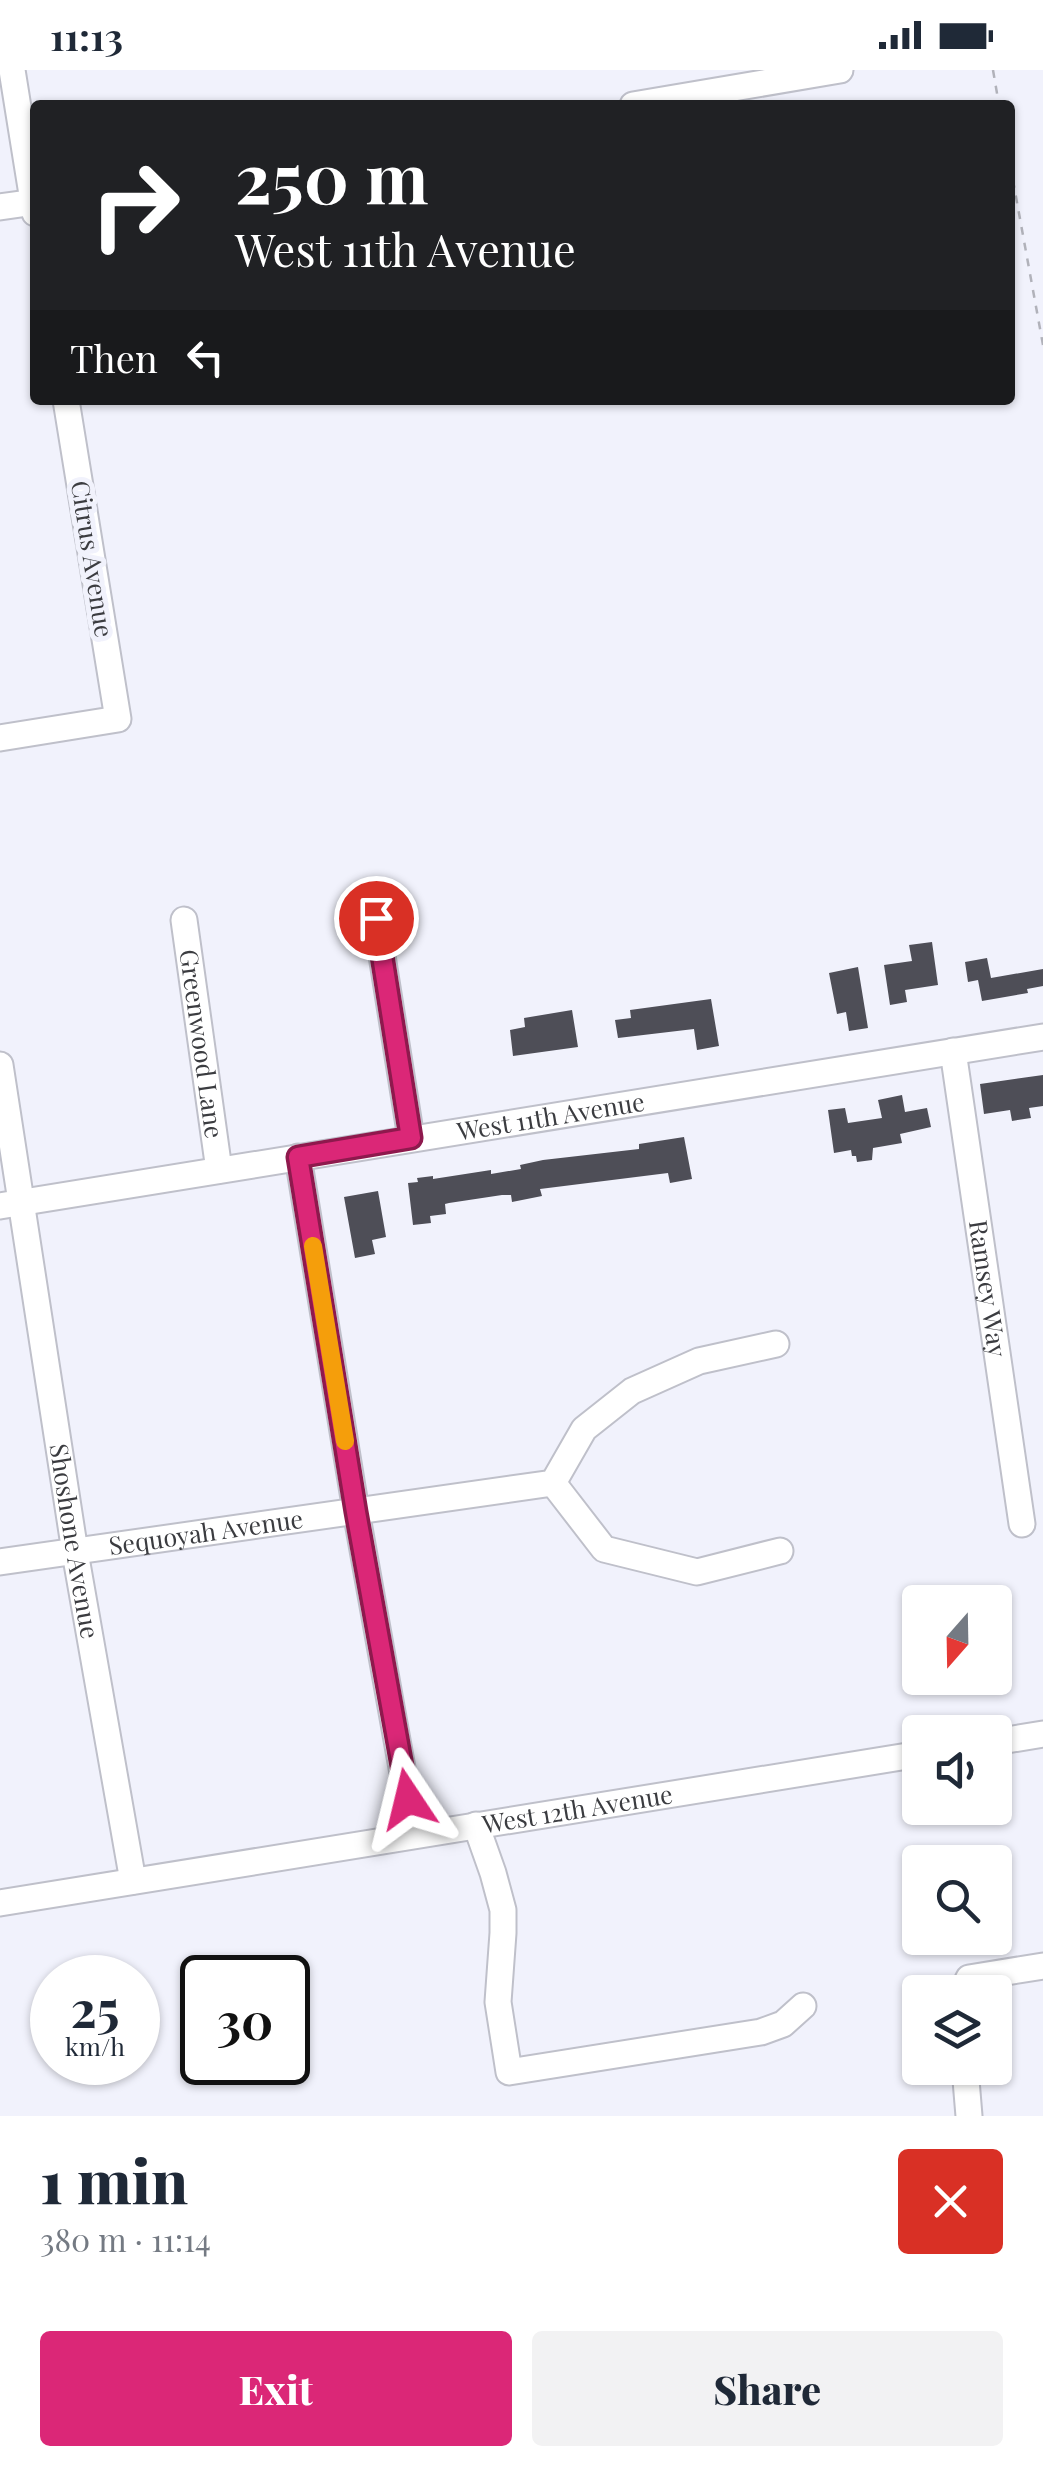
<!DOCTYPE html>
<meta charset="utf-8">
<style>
:root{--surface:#fff;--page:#f2f2f3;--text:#1f2937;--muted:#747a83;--accent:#db2777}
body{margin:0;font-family:"Playfair Display",serif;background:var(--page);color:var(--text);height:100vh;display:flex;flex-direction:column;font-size:38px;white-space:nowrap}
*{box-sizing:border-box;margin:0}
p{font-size:32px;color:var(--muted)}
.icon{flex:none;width:55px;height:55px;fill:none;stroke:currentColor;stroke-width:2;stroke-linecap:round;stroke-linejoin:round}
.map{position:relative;height:2046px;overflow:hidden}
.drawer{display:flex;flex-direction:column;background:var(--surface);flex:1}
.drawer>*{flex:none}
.hud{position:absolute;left:30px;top:30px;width:985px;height:305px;border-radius:10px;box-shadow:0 2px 8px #0004;background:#202124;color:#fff;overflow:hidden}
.needle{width:65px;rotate:200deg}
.fabs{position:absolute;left:902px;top:1515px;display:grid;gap:20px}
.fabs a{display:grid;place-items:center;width:110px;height:110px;border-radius:10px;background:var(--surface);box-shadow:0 2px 8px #0004;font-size:50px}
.speed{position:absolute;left:30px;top:1885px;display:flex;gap:20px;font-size:50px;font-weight:700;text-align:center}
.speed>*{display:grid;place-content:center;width:130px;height:130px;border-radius:50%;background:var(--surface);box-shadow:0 2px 8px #0004;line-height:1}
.speed small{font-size:25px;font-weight:400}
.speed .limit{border:5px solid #111;border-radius:15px;background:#fff;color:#111}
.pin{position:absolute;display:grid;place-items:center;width:85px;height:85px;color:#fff;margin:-42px;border:5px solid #fff;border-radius:50%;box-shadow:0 2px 10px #0007}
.me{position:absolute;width:110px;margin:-55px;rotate:350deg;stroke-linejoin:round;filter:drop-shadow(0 0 8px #0008)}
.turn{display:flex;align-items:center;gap:35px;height:210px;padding:0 40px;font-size:45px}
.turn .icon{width:130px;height:130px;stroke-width:2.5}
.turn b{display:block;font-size:70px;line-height:85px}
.then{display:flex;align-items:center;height:95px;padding:0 40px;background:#0003;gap:20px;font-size:38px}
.round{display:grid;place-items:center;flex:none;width:105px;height:105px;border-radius:10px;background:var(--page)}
.headline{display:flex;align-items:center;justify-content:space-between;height:170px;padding:0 40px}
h1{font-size:60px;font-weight:800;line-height:75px}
.button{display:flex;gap:20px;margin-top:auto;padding:20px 40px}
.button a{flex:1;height:115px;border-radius:10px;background:var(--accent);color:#fff;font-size:40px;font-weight:800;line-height:115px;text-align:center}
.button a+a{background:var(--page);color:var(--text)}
.status{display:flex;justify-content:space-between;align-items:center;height:70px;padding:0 50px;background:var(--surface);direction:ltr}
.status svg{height:28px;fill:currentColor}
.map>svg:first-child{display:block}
.building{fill:#4e4e57}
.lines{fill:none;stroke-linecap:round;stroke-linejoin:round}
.minor-casing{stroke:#bfc0ca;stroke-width:29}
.path{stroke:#b1b2ba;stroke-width:2.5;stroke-dasharray:8 8;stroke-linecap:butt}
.minor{stroke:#fff;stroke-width:25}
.route-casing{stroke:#8e194d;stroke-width:25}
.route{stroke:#db2777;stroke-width:18}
.slow{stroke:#f59e0b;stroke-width:18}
.labels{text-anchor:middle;stroke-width:10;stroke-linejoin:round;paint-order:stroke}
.street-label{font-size:25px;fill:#3b3c40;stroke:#f1f2fc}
</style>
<div class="status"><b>11:13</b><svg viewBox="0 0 49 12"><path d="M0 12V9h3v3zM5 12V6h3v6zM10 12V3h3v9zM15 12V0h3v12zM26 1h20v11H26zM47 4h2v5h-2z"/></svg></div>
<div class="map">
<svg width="1043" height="2046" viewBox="0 0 1043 2046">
<rect width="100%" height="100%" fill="#f1f2fc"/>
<path class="building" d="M 932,872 L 938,915 L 905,920 L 907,932 L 890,935 L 884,895 L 912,891 L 909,875 Z
M 987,888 L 991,908 L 1043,899 L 1043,916 L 1027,919 L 1028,923 L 982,931 L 978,910 L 968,912 L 965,892 Z
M 858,897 L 868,958 L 849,961 L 846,942 L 837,944 L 829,903 Z
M 711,929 L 719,976 L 697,980 L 694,959 L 618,968 L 615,950 L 631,948 L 630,940 Z
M 572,940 L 578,977 L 513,986 L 510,960 L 525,957 L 524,948 Z
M 1043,1005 L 1043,1036 L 1029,1038 L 1031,1048 L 1012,1051 L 1010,1040 L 984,1044 L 980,1014 Z
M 902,1025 L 905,1042 L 927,1038 L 931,1057 L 900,1064 L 902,1073 L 873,1078 L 872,1090 L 857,1092 L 856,1086 L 852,1086 L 851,1080 L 834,1083 L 828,1040 L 845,1038 L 848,1053 L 882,1048 L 878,1030 Z
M 684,1067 L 692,1109 L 670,1113 L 668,1103 L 540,1119 L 542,1126 L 512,1132 L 511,1125 L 502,1125 L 449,1133 L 445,1134 L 446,1144 L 430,1146 L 431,1153 L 413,1155 L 408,1113 L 418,1112 L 417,1108 L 433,1106 L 433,1109 L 491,1100 L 491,1104 L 521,1099 L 520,1095 L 543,1090 L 639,1079 L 639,1074 Z
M 378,1121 L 386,1167 L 372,1170 L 375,1184 L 355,1188 L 344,1127 Z"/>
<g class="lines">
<g class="minor-casing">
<g id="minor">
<path d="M 12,0 L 35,143"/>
<path d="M 633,35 L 840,0"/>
<path d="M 0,137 L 35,132"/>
<path d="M 0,668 L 118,649 L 66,330"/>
<path d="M 376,848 L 411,1068"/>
<path id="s1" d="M 184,850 L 219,1100"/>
<path id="s2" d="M 953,981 L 1022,1454"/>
<path id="s3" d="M 0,995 L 75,1482 L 133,1811"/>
<path d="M 298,1087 L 356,1441 L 414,1765"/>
<path id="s4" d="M 0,1136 L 1043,967"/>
<path d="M 553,1413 L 604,1479 L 697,1502 L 780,1481"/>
<path id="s5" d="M 0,1492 L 553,1413 L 584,1359 L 632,1321 L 699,1291 L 776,1274"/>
<path d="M 995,1672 L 1043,1664"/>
<path d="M 476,1755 L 493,1803 L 503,1840 L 503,1863 L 498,1932 L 509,2002 L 761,1962 L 783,1954 L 803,1936"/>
<path id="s6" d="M 0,1833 L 920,1684"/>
<path d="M 962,1922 L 969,1908 L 1043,1896"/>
<path d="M 965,1998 L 969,2046"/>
</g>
</g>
<path class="path" d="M 993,0 L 999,35
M 1010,94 L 1043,275"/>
<use href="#minor" class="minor"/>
</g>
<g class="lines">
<g class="route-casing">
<path id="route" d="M 376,848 L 411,1068 L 298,1087 L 356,1442 L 408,1729"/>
</g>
<use href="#route" class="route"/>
<path class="slow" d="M 313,1176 L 345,1371"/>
</g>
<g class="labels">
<g class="street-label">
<text transform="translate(92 489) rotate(81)" y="9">Citrus Avenue</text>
<text dy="9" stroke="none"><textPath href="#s1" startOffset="125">Greenwood Lane</textPath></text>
<text dy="9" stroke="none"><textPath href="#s4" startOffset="558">West 11th Avenue</textPath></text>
<text dy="9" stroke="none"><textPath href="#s2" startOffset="240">Ramsey Way</textPath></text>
<text dy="9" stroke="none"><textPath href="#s5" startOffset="208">Sequoyah Avenue</textPath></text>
<text dy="9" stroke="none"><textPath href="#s3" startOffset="482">Shoshone Avenue</textPath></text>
<text dy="9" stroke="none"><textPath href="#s6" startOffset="585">West 12th Avenue</textPath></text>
</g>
</g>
</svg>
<div class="fabs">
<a><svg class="needle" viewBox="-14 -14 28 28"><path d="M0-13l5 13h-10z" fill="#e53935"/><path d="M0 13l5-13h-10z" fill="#747a83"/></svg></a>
<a><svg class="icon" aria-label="sound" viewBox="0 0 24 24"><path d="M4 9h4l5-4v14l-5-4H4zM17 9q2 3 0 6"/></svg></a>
<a><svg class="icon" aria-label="search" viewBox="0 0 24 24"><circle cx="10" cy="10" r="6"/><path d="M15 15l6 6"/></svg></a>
<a><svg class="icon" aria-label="layers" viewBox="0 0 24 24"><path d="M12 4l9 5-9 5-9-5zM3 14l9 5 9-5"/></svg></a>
</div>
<div class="speed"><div>25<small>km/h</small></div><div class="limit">30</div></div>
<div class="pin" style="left:376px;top:848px;background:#d93025"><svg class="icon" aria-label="arrive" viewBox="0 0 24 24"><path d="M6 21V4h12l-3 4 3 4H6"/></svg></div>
<svg class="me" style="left:408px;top:1729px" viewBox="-20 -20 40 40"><path d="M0-17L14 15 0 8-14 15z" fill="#db2777" stroke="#fff" stroke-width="4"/></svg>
<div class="hud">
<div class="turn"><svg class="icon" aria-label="right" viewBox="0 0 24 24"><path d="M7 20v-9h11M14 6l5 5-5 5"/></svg><div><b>250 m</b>West 11th Avenue</div></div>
<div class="then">Then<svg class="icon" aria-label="left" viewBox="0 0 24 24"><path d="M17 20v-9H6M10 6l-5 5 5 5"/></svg></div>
</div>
</div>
<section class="drawer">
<div class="headline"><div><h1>1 min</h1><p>380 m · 11:14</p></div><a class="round" style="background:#d93025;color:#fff"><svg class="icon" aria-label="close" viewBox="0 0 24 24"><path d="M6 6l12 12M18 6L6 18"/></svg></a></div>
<div class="button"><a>Exit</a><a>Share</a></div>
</section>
